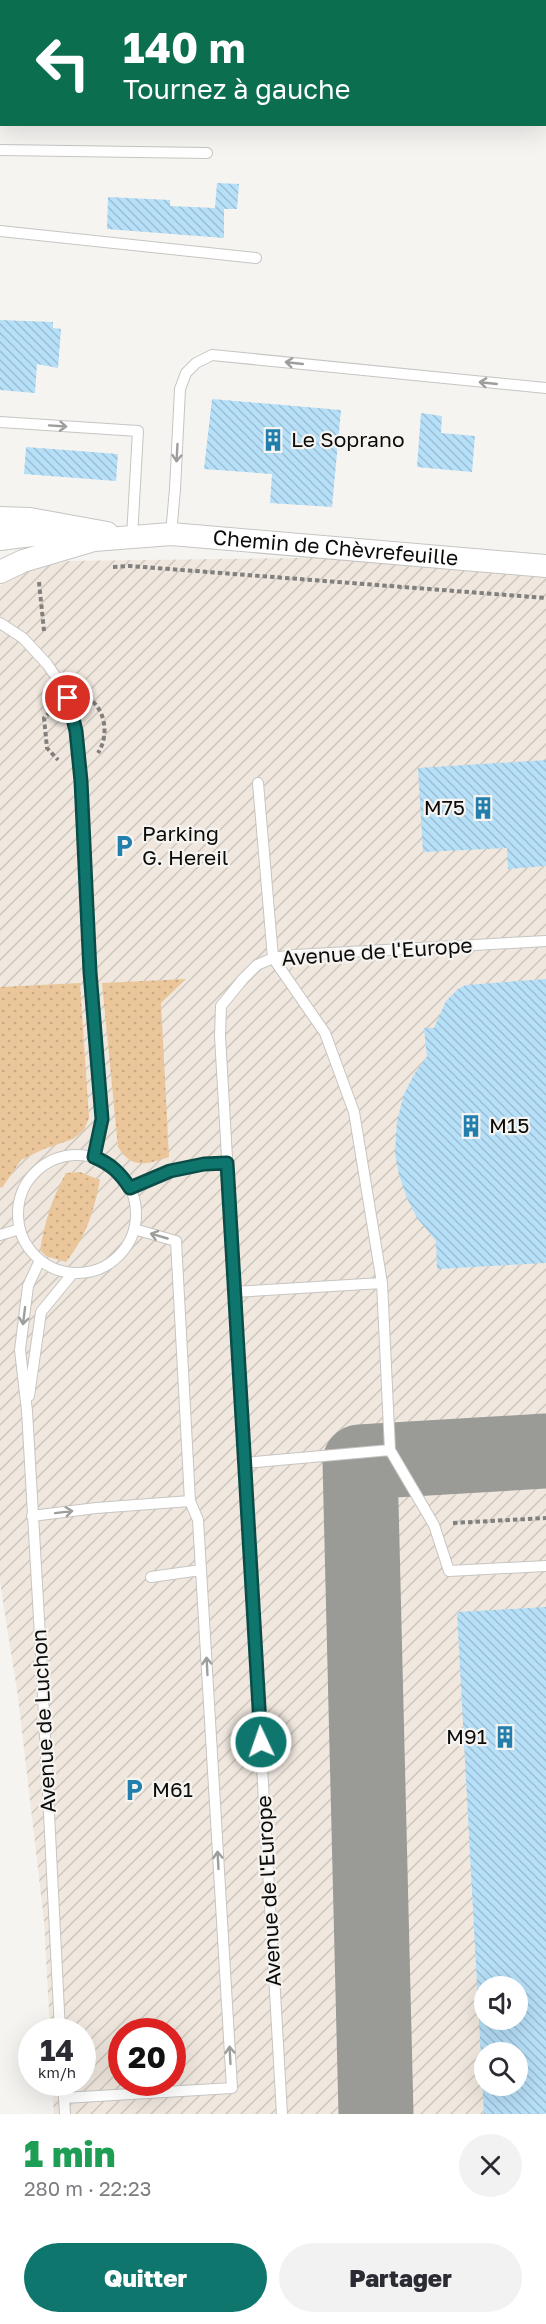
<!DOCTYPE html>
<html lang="fr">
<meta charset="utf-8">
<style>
:root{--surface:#fff;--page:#f2f2f3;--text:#2b2b33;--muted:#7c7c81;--accent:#0f766e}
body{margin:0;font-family:"Golos Text",sans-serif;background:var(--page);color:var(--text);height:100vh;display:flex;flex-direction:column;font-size:22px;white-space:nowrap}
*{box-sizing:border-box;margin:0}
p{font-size:20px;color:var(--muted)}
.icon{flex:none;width:33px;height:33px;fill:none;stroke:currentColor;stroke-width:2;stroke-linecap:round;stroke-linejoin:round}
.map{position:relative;height:2114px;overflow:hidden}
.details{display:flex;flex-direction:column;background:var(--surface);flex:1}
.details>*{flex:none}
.top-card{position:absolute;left:0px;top:0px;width:546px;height:126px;box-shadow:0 6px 24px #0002;background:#0b6e4f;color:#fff;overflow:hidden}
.tools{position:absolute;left:474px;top:1976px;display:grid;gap:12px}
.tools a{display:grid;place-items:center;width:54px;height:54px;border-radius:50%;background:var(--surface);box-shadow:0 6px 24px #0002;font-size:30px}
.speed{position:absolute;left:18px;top:2018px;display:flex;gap:12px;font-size:30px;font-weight:700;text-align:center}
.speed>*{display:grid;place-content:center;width:78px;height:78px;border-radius:50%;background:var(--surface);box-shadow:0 6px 24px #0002;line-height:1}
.speed small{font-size:15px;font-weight:400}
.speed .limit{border:9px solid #d22;background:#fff;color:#111}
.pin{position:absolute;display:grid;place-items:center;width:51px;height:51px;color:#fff;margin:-26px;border:3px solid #fff;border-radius:50%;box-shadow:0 2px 6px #0007}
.me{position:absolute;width:66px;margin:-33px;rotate:357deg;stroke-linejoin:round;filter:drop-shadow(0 0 4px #0008)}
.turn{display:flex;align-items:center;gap:21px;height:126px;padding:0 24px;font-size:27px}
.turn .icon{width:78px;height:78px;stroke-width:2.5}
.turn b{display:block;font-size:42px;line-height:51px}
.round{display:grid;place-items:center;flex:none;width:63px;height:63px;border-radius:32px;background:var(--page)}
.head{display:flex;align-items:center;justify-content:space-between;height:102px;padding:0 24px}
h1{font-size:36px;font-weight:800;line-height:45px;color:#1e9e55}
.button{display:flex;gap:12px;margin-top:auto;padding:12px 24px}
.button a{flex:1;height:69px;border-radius:36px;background:var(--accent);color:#fff;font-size:24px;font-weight:800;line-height:69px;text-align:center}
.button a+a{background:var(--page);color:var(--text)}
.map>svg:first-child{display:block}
.industrial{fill:url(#industrial-furrows);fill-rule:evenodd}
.grass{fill:url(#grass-dots)}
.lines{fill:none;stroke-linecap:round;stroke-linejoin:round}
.taxiway{stroke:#9a9a97;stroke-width:75}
.building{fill:url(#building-back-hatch);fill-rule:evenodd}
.lane-casing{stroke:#c7c5c2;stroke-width:12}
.street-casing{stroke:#c7c5c2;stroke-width:24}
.path{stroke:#81807e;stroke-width:4;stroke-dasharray:4.5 3;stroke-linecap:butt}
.lane{stroke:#fff;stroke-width:10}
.street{stroke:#fff;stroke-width:22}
.oneway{stroke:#9e9e9d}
.route-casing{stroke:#0a4d48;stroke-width:15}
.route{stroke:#0f766e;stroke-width:10}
.labels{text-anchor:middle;stroke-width:4.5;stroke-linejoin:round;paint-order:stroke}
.poi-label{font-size:21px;fill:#0c0c0b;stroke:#f6f4f1;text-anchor:start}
.street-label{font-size:21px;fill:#0c0c0b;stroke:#f6f4f1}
</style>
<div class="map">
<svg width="546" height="2114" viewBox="0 0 546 2114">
<defs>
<pattern id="industrial-furrows" width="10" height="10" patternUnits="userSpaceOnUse" patternTransform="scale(1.5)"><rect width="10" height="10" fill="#f0e8df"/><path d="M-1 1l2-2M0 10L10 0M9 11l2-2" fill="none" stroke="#cdc6be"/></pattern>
<pattern id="grass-dots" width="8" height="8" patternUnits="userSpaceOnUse" patternTransform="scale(1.5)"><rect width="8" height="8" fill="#eac69a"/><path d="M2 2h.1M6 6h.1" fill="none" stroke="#c8a983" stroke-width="1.8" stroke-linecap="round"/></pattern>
<pattern id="building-back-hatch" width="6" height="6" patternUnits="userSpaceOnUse" patternTransform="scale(1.5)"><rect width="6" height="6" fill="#b6dff8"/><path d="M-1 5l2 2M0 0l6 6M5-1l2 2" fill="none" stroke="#9bbed3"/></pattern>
</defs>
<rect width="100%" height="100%" fill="#f6f4f1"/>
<path class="industrial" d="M 459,556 L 546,564 L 546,2114 L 54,2114 L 52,2082 L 82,2082 L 82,2031 L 50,2031 L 44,1921 L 18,1697 L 0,1582 L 0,586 L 14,573 L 68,561 ZM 484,1986 L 518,1986 L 518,2019 L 484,2019 ZM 122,2031 L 172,2031 L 172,2082 L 122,2082 ZM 484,2052 L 518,2052 L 518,2085 L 484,2085 Z"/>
<path class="grass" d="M 186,979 L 161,1003 L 169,1157 C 147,1164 132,1170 118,1147 L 102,983 Z
M 80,983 L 89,1118 L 84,1130 L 73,1139 L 44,1149 L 21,1160 L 2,1188 L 0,1187 L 0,987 Z
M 80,1172 L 100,1180 C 94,1211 86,1237 66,1262 L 46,1256 L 40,1250 C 45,1221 52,1198 66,1173 Z"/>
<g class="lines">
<path class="taxiway" d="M 376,2114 L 360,1462 L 546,1451"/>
</g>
<path class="building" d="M 217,183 L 239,184 L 237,209 L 224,209 L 224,238 L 107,229 L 108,197 L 170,200 L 170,206 L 215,208 Z
M 0,320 L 53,322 L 53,328 L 61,329 L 58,368 L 37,364 L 35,393 L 0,390 Z
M 212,399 L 341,410 L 332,507 L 270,503 L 272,474 L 204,469 Z
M 421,413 L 442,416 L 441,433 L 475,436 L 472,472 L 417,467 Z
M 26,447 L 118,454 L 116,481 L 24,474 Z
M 546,760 L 546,866 L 508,869 L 507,848 L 423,852 L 418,768 Z
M 546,979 L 546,1263 L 437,1269 L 436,1241 L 417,1218 L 407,1198 L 399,1175 L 395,1153 L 397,1121 L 404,1094 L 415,1073 L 427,1057 L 424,1028 L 434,1028 L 446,1001 L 458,989 L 466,985 Z
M 546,1607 L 546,2114 L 484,2114 L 457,1612 ZM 484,1986 L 518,1986 L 518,2019 L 484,2019 ZM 484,2052 L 518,2052 L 518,2085 L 484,2085 Z"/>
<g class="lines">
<g class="lane-casing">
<path id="lane" d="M 217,0 L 218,2
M 63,2 L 63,0
M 0,25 L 2,25
M 0,150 L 207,153
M 0,231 L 256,258
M 0,422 L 138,431 L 132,537
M 171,534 L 175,489 L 180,389 L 186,373 L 196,363 L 212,355 L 546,388
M 0,623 L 23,638 L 47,664 L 63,687 L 76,731 L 81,781 L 90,972 L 102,1119 L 94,1157
M 258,783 L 273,958 L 325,1033 L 354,1112 L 382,1283 L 390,1450
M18 1214a59 59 0 1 1 118 0a59 59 0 1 1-118 0Z
M 130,1188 L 170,1171 L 204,1165 L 227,1163
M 0,1235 L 20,1229
M 40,1260 L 28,1286 L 20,1350 L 27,1411 L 40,1636 L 60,2031
M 234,1292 L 382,1283
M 29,1396 L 41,1312 L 73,1273
M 244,1463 L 390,1450 L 434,1525 L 449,1571 L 546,1566
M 32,1516 L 96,1508 L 190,1501 L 176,1241 L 134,1229
M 151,1577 L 201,1570
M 63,2082 L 65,2114
M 64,2098 L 232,2088 L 198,1520 L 190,1501
M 282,2114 L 220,1036 L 221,1006 L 243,979 L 257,965 L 273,958 L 295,955 L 546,941"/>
</g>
<g class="street-casing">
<g id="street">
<path d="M 0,518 L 30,519 L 107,533"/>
<path d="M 0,539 L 32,535 L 60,537"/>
<path id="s1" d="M 0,572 L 23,561 L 94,540 L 171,534 L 546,566"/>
</g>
</g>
<path class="path" d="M 113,567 L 130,566 L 546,598
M 39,582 L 44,631
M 87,697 C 105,708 110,734 98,753
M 50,712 L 44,718 L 47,748 L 58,760
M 453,1523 L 546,1518"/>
<use href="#lane" class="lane"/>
<use href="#street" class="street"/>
</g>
<defs><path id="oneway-shaft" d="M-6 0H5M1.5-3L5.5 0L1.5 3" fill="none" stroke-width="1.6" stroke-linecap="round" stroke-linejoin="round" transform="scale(1.5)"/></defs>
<g class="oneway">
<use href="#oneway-shaft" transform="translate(294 363) rotate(-174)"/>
<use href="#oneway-shaft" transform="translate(488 383) rotate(-174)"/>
<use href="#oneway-shaft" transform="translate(58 426) rotate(4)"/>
<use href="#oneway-shaft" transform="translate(177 453) rotate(93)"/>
<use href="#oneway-shaft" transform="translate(159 1236) rotate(-164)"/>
<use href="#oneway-shaft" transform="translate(24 1316) rotate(97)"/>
<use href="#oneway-shaft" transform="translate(64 1512) rotate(-7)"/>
<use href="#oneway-shaft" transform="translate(207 1666) rotate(-93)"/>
<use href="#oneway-shaft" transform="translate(218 1860) rotate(-93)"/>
<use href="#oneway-shaft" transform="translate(230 2055) rotate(-93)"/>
</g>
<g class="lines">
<g class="route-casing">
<path id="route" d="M 68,698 L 76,731 L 81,781 L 90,972 L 102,1119 L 94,1157 C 111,1164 120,1173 130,1188 L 170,1171 L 204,1164 L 227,1163 L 261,1742"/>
</g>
<use href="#route" class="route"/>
</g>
<defs>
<g id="building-bare" transform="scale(1.8)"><path d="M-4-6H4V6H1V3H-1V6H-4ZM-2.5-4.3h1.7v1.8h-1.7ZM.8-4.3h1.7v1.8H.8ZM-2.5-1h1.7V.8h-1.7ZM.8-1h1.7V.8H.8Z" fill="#227eac" stroke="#f6f4f1" stroke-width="2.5" paint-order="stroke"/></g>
<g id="parking-bare" transform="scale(1.8)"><path d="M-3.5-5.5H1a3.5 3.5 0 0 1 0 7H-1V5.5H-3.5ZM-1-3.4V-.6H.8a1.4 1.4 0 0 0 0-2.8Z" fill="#227eac" stroke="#f6f4f1" stroke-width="2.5" paint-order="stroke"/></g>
</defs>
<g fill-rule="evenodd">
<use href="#building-bare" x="273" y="440"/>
<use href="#building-bare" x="483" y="808"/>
<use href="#parking-bare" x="124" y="846"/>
<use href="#building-bare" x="471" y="1126"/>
<use href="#building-bare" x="505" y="1737"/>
<use href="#parking-bare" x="134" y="1790"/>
</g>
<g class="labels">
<g class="poi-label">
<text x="291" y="447">Le Soprano</text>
<text x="465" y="815" text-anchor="end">M75</text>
<text x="142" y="841">Parking<tspan x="142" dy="24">G. Hereil</tspan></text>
<text x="489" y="1133">M15</text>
<text x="487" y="1744" text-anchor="end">M91</text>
<text x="152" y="1797">M61</text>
</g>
<g class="street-label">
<text dy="7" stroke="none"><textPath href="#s1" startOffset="342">Chemin de Chèvrefeuille</textPath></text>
<text transform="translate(377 952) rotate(-4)" y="7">Avenue de l'Europe</text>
<text transform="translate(44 1721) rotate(-93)" y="7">Avenue de Luchon</text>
<text transform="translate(269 1891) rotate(-93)" y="7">Avenue de l'Europe</text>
</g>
</g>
</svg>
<div class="tools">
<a><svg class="icon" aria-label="sound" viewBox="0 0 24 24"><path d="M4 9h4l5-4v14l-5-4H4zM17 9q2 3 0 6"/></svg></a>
<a><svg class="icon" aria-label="search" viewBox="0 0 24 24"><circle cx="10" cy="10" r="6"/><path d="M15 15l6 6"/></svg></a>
</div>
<div class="speed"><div>14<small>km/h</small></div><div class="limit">20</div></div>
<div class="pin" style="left:68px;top:698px;background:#d93025"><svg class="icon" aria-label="arrive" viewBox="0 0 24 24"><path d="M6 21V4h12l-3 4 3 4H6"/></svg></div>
<svg class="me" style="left:261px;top:1742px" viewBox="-20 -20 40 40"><circle r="17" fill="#0f766e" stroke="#fff" stroke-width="3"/><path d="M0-11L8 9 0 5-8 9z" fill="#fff"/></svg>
<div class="top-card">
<div class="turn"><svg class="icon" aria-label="left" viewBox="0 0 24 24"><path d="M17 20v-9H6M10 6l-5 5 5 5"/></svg><div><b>140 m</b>Tournez à gauche</div></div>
</div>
</div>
<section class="details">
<div class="head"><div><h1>1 min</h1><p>280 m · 22:23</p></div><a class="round"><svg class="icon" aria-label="close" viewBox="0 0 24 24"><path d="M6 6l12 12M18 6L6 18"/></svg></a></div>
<div class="button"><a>Quitter</a><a>Partager</a></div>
</section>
